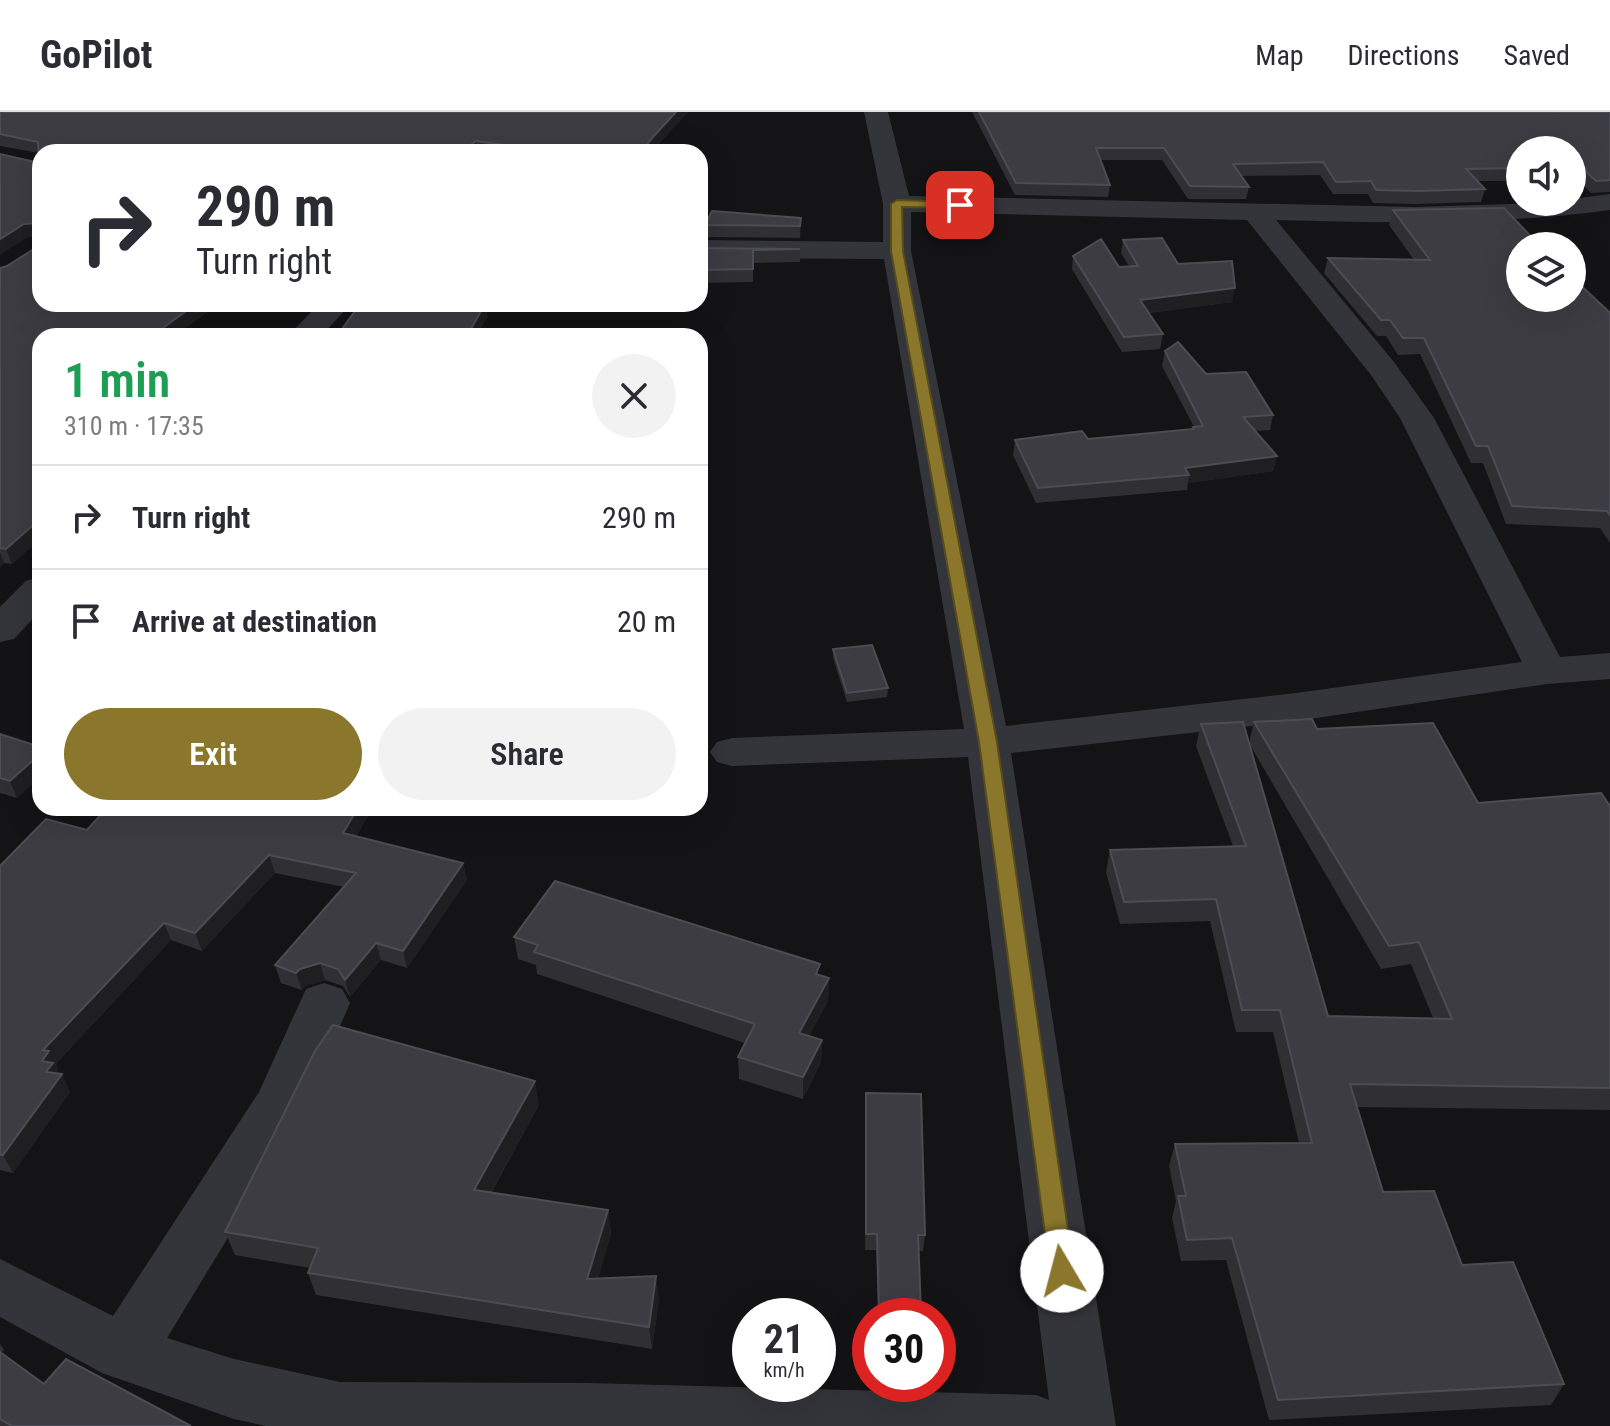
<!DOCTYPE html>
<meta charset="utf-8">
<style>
:root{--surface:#fff;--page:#f2f2f3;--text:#2b2b33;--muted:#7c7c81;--line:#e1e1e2;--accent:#8a772b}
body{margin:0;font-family:"Roboto Condensed",sans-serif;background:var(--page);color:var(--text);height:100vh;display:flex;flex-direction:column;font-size:30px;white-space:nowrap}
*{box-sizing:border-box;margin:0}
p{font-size:26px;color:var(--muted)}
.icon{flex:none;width:44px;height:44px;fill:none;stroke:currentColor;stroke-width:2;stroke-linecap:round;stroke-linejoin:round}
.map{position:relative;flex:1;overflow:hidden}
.side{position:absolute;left:32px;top:216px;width:676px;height:488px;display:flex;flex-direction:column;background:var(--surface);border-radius:24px;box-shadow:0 8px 32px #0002}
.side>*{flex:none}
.hud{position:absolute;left:32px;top:32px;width:676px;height:168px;border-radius:24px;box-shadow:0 8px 32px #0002;background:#fff;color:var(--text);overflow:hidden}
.buttons{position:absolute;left:1506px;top:24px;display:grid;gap:16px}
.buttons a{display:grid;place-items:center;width:80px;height:80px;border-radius:50%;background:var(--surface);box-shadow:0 8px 32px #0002;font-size:40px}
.speed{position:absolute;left:732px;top:1186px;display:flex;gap:16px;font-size:40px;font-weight:700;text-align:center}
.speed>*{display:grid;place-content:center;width:104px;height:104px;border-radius:50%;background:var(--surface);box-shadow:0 8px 32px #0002;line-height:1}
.speed small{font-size:20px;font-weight:400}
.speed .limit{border:12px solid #d22;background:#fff;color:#111}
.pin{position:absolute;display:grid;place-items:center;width:68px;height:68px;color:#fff;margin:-34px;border-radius:16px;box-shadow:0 4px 12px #0006}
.me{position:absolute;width:88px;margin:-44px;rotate:352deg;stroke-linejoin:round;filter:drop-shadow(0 0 6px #0008)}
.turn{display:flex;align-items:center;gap:28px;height:168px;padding:0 32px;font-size:36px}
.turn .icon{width:104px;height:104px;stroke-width:2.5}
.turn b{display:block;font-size:56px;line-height:68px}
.round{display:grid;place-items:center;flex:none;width:84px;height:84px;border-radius:42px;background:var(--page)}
.head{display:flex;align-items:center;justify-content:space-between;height:136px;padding:0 32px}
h1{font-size:48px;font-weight:600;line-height:60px;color:#1e9e55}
.cta{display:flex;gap:16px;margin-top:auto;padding:16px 32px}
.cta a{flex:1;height:92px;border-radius:48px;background:var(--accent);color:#fff;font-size:32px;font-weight:600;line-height:92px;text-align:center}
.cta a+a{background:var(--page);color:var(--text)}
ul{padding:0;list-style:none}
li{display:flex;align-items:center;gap:24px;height:104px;padding:0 32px;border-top:2px solid var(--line)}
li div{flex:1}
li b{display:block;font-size:30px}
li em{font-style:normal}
header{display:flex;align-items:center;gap:48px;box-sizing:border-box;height:112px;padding:0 40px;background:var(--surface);border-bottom:2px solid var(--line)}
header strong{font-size:38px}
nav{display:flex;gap:44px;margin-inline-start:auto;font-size:28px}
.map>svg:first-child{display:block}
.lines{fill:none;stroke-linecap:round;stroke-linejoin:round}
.minor{fill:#34343b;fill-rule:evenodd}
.wall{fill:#302f34;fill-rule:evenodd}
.shaded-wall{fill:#1f1f22}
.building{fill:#3c3c42;stroke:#4c4d54;stroke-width:2}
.route{fill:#8a772b;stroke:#5a4d1c;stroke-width:2}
</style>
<header>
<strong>GoPilot</strong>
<nav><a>Map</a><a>Directions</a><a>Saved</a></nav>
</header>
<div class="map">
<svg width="1610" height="1314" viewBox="0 0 1610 1314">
<rect width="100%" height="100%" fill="#141416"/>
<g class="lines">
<path class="minor" d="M 864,0 L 888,0 L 909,84 L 1415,95 L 1572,90 L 1572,87 L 1610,82 L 1610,98 C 1499,113 1388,111 1276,108 L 1394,250 L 1434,306 L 1560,545 L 1610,541 L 1610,567 L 1547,572 L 1296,609 L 1011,641 L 1116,1314 L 266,1314 L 234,1307 L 102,1261 L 0,1205 L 0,1147 L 113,1204 L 259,980 L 306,877 L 324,871 L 342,877 L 350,891 L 300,1007 L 167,1226 L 234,1247 L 340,1270 L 587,1271 L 1036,1283 L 1049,1288 L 968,645 L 732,654 L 717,650 L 710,640 L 717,630 L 732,626 L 964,617 L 884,147 L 700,146 L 700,128 L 883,130 L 883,92 ZM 911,100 L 1247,108 L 1371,263 L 1400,306 L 1522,550 L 1296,581 L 1006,614 L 911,139 Z
M 319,192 L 351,192 L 321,224 L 288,224 Z
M 40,465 L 40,499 L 14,527 L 0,530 L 0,495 L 26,469 Z"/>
</g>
<path class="wall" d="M 0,0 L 688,0 L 651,40 L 40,40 L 40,192 L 218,192 L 176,223 L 40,224 L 40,427 L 12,452 L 4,451 L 0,455 L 0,156 L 7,154 L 37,135 L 37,124 L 28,125 L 35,50 L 39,48 L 39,41 L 0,34 Z
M 972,0 L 1610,0 L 1610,80 L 1591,81 L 1578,68 L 1572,68 L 1572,38 L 1520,38 L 1520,69 L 1478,69 L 1485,77 L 1481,90 L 1415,92 L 1373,91 L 1368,82 L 1333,82 L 1320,63 L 1242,64 L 1249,75 L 1246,87 L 1188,87 L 1162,48 L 1101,48 L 1110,73 L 1108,85 L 1015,83 Z
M 1393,98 L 1535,129 L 1610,201 L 1610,431 L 1600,416 L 1506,412 L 1483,351 L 1471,351 L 1420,242 L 1398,243 L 1386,224 L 1377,224 L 1324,161 L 1328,146 L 1414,148 L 1389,113 Z
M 801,106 L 800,126 L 705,125 L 705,113 Z
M 1123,128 L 1178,152 L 1232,190 L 1149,201 L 1163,222 L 1160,237 L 1122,240 L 1072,157 L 1073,144 L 1119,155 L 1129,154 L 1121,141 Z
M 700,136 L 800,137 L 800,150 L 753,151 L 753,170 L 700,171 Z
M 1165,239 L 1206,262 L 1273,303 L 1270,318 L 1255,319 L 1277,344 L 1273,359 L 1188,371 L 1187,378 L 1036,391 L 1013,343 L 1015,328 L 1088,327 L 1192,317 L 1194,315 L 1162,254 Z
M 833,537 L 888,576 L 887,585 L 847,590 L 833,546 Z
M 1254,610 L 1317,617 L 1478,691 L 1610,694 L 1610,998 L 1357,995 L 1383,1080 L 1462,1153 L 1564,1272 L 1551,1293 L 1269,1308 L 1226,1148 L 1181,1149 L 1172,1106 L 1176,1089 L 1169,1054 L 1175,1032 L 1299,1031 L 1273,920 L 1236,920 L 1210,809 L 1120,812 L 1106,760 L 1110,738 L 1233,734 L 1196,634 L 1201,612 L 1249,631 ZM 1250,633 L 1381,857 L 1411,852 L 1433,906 L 1328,904 Z
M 0,622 L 17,686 L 0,681 Z
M 107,696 L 373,696 L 356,724 L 463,751 L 467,768 L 407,856 L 381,848 L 350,885 L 343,874 L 325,868 L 305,874 L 302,878 L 281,871 L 275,853 L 344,775 L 275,761 L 202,839 L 171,828 L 56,952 L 58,957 L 57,959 L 58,962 L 70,980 L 13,1061 L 0,1058 L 0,754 L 87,718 Z
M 514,825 L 820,863 L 829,866 L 828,889 L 809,924 L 822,928 L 821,950 L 803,987 L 739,967 L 738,945 L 745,931 L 537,862 L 536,853 L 518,847 Z
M 866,981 L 925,1123 L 923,1139 L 919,1139 L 921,1204 L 878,1204 L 876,1138 L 865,1138 Z
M 539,993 L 491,1081 L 608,1098 L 611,1121 L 598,1167 L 659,1187 L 652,1237 L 316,1183 L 308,1161 L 310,1156 L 235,1143 L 225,1120 Z
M 0,1232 L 4,1238 L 1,1241 L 44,1272 L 191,1314 L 0,1314 Z"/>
<path class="shaded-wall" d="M 676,0 L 688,0 L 651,40 L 641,40 L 653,25 Z
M 476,29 L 477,40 L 462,40 Z
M 38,111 L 40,124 L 28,125 L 0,143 L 0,127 L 24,112 Z
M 1235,176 L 1232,190 L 1138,202 L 1140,188 Z
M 196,192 L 218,192 L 176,223 L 177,224 L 162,224 L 160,218 Z
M 483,192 L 490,192 L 487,199 L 488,204 L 477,224 L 467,224 Z
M 1277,344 L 1273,359 L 1188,371 L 1189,363 L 1185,356 Z
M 40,407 L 40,427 L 12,452 L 6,437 Z
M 0,440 L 4,451 L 0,455 Z
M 40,642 L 40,666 L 17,686 L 10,669 Z
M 358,696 L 373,696 L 347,739 L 343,721 Z
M 269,743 L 275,761 L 202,839 L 195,821 Z
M 463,751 L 467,768 L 407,856 L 403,839 Z
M 164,811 L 171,828 L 56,952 L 58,957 L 57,959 L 60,965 L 62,962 L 70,980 L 13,1061 L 3,1043 L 42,949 L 43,938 Z
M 376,831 L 381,848 L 350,885 L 345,868 Z
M 320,851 L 325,868 L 305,874 L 302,878 L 296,861 L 300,857 Z
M 829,866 L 828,889 L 799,944 L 799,921 Z
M 822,928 L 821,950 L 803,987 L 803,965 Z
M 535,969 L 539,993 L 479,1101 L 474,1078 Z
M 608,1098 L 611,1121 L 591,1190 L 587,1167 Z
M 656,1164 L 659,1187 L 652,1237 L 649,1215 Z"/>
<path class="building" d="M 0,0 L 676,0 L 653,25 L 641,40 L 555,40 L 476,29 L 462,40 L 40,40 L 40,192 L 196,192 L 160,218 L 176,221 L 172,224 L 40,224 L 40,407 L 6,437 L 0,436 L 0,156 L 7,154 L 37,135 L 38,111 L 24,112 L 0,127 L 0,42 L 35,50 L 39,48 L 38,30 L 0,22 Z
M 979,0 L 1610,0 L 1610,68 L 1596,69 L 1582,56 L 1572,56 L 1572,38 L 1520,38 L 1520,56 L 1466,57 L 1485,77 L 1418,79 L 1376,78 L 1371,69 L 1336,70 L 1323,50 L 1233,52 L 1249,75 L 1190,74 L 1164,36 L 1096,36 L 1110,73 L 1016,71 Z
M 1504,96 L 1540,134 L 1520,134 L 1520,186 L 1572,186 L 1572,165 L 1610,201 L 1610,403 L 1607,399 L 1512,394 L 1488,334 L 1476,334 L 1424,226 L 1403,226 L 1390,208 L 1381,208 L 1328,146 L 1430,148 L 1393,98 Z
M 712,99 L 801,106 L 800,114 L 705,113 Z
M 1162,126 L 1178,152 L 1232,149 L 1235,176 L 1140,188 L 1163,222 L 1124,225 L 1073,144 L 1101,127 L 1119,155 L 1138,154 L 1123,128 Z
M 700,136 L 800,137 L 753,138 L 753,157 L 700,158 Z
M 360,192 L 485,192 L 467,224 L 337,224 Z
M 1178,230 L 1206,262 L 1246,260 L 1273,303 L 1243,305 L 1277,344 L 1185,356 L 1189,363 L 1038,376 L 1015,328 L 1082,319 L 1088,327 L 1194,317 L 1193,315 L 1203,314 L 1165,239 Z
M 872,533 L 888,576 L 847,581 L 833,537 Z
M 1312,607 L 1317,617 L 1433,611 L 1478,691 L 1601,681 L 1610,694 L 1610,976 L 1350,972 L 1383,1080 L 1434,1079 L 1462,1153 L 1513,1150 L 1564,1272 L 1278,1288 L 1232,1126 L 1187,1128 L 1178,1084 L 1186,1084 L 1175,1032 L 1312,1031 L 1280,898 L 1242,898 L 1216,787 L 1124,790 L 1110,738 L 1246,734 L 1201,612 L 1243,610 L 1328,904 L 1452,907 L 1419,830 L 1389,834 L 1254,610 Z
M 0,622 L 40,635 L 40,642 L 10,669 L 0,666 Z
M 107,696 L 358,696 L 343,721 L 463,751 L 403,839 L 376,831 L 345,868 L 338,857 L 320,851 L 300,857 L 296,861 L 275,853 L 356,761 L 269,743 L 195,821 L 164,811 L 43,938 L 49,939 L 42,949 L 53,951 L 46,960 L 62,962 L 3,1043 L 0,1043 L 0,754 L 46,707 L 87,718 Z
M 555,769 L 820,852 L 816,862 L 829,866 L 799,921 L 822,928 L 803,965 L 738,945 L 755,912 L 534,840 L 538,833 L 514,825 Z
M 333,913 L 535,969 L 474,1078 L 608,1098 L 587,1167 L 656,1164 L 649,1215 L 308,1161 L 318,1136 L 225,1120 L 315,939 Z
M 866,981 L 921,982 L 925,1123 L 918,1123 L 921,1200 L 879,1199 L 877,1122 L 866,1122 Z
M 0,1240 L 44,1272 L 66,1247 L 191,1314 L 12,1314 L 0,1307 Z"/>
<path class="route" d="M 897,88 L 960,90 L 965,93 L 960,96 L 902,95 L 903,139 L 997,630 L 1074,1159 L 1071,1166 L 1062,1170 L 1054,1166 L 1050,1159 L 979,630 L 891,139 L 891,92 Z"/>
</svg>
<div class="buttons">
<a><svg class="icon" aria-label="sound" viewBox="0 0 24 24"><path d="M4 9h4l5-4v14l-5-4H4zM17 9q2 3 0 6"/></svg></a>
<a><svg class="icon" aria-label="layers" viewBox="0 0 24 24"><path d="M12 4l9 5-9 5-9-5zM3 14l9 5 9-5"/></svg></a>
</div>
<div class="speed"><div>21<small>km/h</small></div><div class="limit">30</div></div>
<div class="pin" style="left:960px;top:93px;background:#d93025"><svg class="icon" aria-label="arrive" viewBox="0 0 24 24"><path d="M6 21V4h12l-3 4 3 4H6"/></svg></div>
<svg class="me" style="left:1062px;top:1159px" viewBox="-20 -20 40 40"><circle r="19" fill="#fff"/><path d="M0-13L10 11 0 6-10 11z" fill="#8a772b"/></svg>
<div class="hud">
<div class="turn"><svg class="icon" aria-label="right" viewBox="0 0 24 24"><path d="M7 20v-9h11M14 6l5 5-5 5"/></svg><div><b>290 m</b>Turn right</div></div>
</div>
<section class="side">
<div class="head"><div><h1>1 min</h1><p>310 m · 17:35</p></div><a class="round"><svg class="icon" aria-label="close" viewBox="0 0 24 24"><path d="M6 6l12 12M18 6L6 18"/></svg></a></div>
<ul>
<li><svg class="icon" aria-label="right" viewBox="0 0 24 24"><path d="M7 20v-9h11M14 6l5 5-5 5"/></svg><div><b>Turn right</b></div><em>290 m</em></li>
<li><svg class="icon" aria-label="arrive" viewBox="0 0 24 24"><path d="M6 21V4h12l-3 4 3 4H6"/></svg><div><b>Arrive at destination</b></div><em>20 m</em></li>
</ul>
<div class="cta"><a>Exit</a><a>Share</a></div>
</section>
</div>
